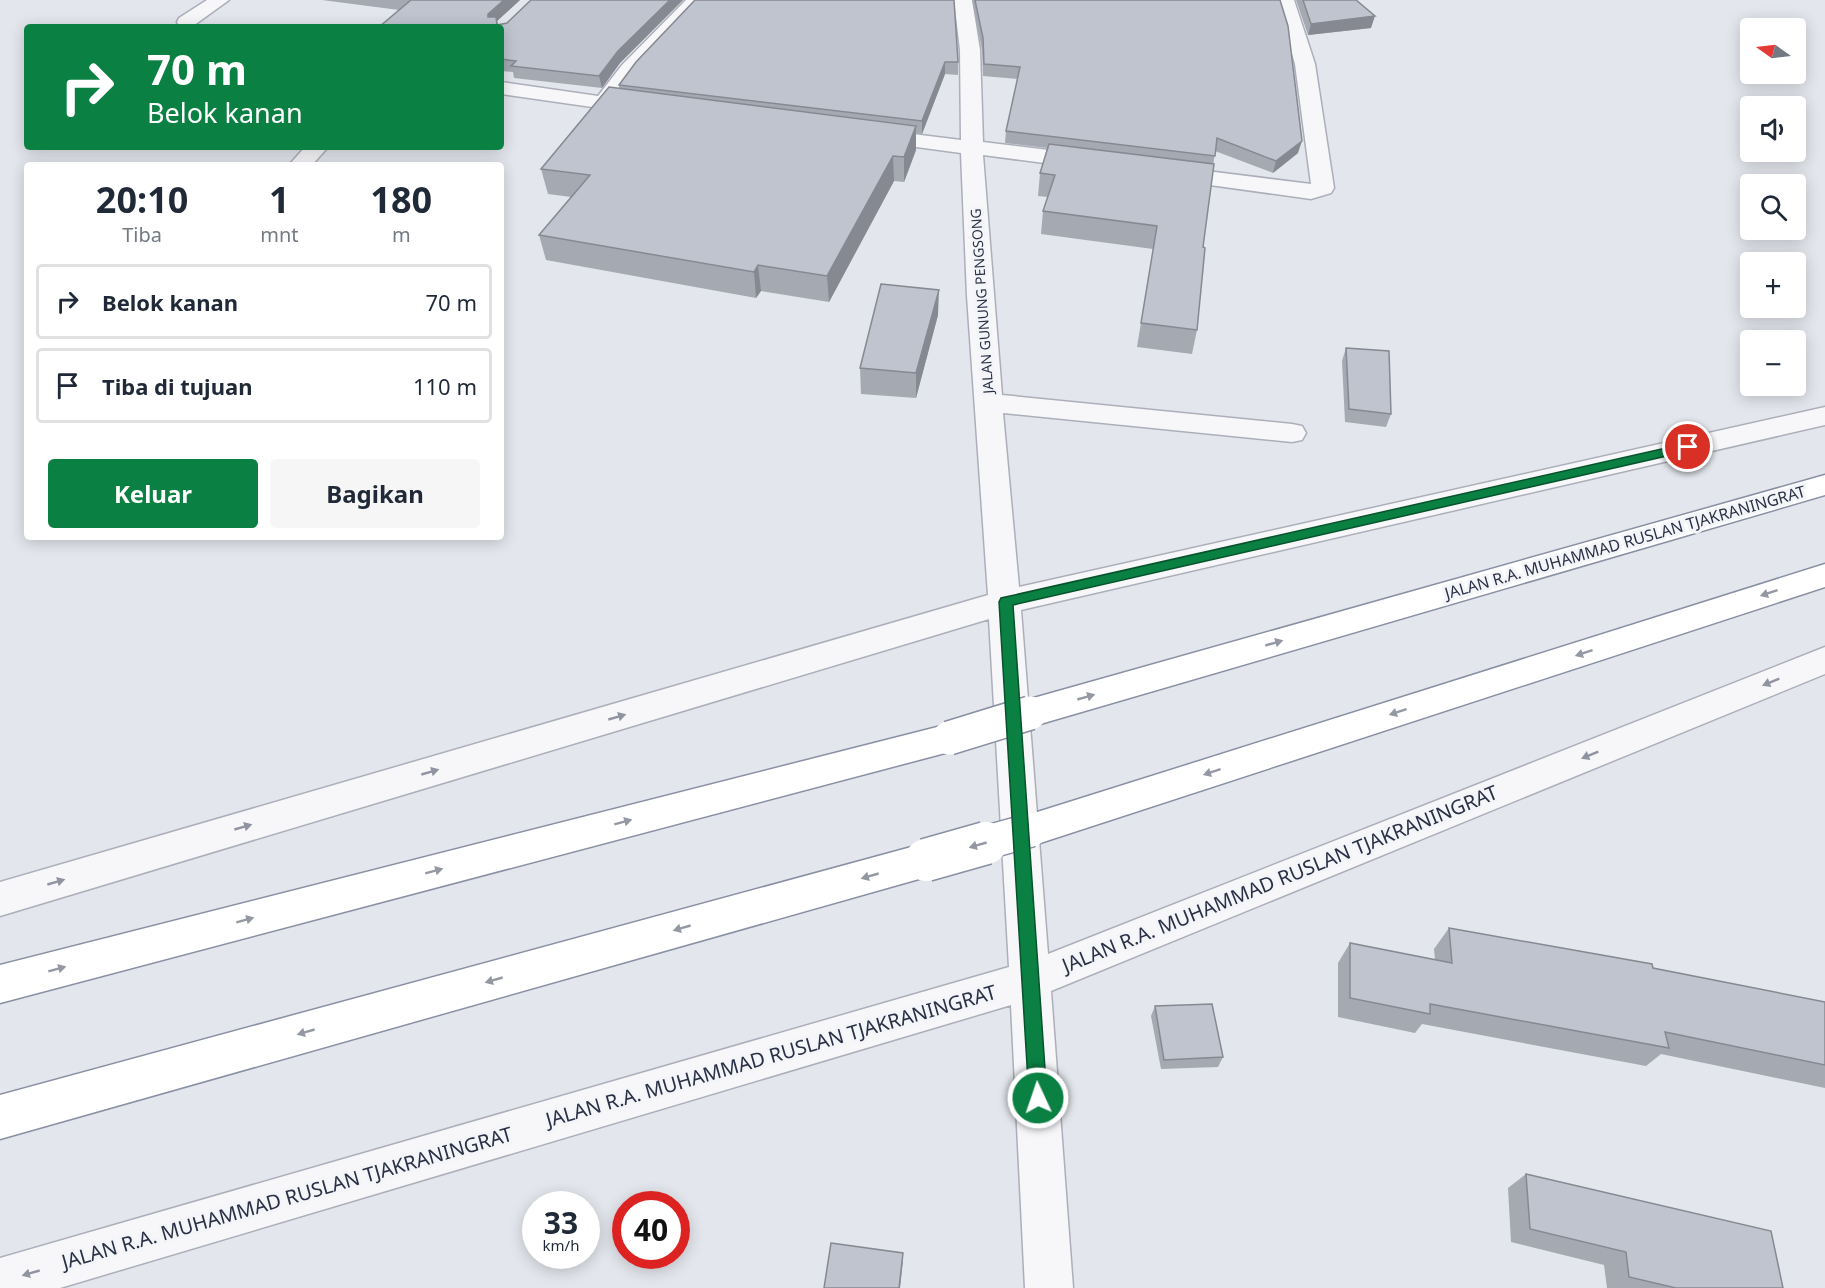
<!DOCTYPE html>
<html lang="id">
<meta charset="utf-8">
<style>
:root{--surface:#fff;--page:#f6f6f7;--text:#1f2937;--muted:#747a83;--line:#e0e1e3;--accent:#0b8043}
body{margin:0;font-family:"Noto Sans",sans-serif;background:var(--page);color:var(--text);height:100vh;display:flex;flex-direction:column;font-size:22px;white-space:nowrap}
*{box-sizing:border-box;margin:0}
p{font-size:20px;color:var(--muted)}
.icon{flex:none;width:33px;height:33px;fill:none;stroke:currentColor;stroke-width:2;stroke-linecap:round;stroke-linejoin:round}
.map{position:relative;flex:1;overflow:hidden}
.panel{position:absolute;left:24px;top:162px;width:480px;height:378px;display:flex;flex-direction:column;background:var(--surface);border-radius:6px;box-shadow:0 3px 15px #0003}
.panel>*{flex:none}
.hud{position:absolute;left:24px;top:24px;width:480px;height:126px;border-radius:6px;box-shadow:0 3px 15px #0003;background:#0b8043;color:#fff;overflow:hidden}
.needle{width:39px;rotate:284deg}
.buttons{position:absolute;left:1740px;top:18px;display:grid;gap:12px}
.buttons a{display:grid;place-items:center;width:66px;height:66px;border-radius:6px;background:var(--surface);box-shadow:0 3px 15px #0003;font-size:30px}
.speed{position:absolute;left:522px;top:1191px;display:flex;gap:12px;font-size:30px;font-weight:700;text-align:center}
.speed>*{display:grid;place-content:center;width:78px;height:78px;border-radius:50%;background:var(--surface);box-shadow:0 3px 15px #0003;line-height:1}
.speed small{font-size:15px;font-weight:400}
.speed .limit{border:9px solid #d22;background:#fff;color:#111}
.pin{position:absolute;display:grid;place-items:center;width:51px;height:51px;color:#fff;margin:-26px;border:3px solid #fff;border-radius:50%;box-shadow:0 2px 6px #0007}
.me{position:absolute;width:66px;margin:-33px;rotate:357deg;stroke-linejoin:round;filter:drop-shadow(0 0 4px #0008)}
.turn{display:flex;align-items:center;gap:21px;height:126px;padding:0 24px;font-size:27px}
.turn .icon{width:78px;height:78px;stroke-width:2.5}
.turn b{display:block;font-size:42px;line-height:51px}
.eta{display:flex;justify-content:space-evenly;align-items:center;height:102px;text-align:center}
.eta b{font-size:36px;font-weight:700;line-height:42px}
.cta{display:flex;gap:12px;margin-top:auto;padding:12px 24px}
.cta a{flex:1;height:69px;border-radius:6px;background:var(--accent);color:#fff;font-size:24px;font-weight:700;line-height:69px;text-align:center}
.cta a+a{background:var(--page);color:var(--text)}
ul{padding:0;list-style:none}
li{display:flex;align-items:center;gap:18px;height:75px;margin:0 12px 9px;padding:0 12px;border:3px solid var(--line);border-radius:6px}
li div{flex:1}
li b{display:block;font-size:22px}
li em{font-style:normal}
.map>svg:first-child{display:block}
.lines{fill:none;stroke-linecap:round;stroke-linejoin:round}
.minor-casing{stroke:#acafba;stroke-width:3}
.highway-casing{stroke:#8a90a4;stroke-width:3}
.minor{fill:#f7f7fa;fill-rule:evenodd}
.highway{fill:#fff;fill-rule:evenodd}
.highway-bridge-far1-casing{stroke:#8a90a4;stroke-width:36;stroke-linecap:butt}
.highway-bridge-casing{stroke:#8a90a4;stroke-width:45;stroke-linecap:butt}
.highway-bridge-far1{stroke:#fff;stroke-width:33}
.highway-bridge{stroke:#fff;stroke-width:42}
.wall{fill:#a5a9b2}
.shaded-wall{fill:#868991}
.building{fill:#c0c4cf;stroke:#868991;stroke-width:1.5}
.oneway{fill:#9498a2}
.oneway2{fill:#9094a0}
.route{fill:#0b8043;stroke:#07532c;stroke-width:1.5}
.labels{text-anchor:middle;stroke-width:6;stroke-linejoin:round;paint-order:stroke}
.far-street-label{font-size:14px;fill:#2a3046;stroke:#f4f5f9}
.street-label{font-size:16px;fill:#2a3046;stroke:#f4f5f9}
.near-street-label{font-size:20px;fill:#2a3046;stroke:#f4f5f9}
</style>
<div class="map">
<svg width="1825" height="1288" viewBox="0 0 1825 1288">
<rect width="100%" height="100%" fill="#e3e6ec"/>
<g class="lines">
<g class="minor-casing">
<path id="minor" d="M 207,0 L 229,0 L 193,26 L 179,26 L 177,22 L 179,18 Z
M 686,0 L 705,0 L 636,73 L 617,99 L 634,102 L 637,106 L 634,110 L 627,112 L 501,94 L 501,82 L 598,96 L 622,65 Z
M 954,0 L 972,0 L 980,50 L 983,142 L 1089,155 L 1097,157 L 1100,162 L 1097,167 L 1089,169 L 983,155 L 1002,395 L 1292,424 L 1302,426 L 1306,433 L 1302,440 L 1292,442 L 1003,413 L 1019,587 L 1825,407 L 1825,425 L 1021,610 L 1048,954 L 1825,647 L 1825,674 L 1051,991 L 1073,1288 L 1025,1288 L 1011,1005 L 60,1288 L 0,1288 L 0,1258 L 1009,967 L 989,619 L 0,916 L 0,882 L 988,595 L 967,296 L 961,153 L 872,141 L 864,140 L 861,135 L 864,130 L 872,129 L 961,140 L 960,50 Z
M 1276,0 L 1294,0 L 1315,64 L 1334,188 L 1331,193 L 1311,199 L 1159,178 L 1156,173 L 1159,168 L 1167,166 L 1311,184 L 1295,64 Z
M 305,147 L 328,147 L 312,165 L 289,165 Z"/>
</g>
<g class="highway-casing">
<path id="highway" d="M 1825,475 L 1825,495 L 1030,727 L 1018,723 L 1013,713 L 1018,703 L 1030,699 Z
M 1825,564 L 1825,587 L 1031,846 L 1018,841 L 1012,830 L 1018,819 L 1031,814 Z
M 949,724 L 961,728 L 967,738 L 961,748 L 949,752 L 0,1003 L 0,965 Z
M 926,843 L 939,848 L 945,860 L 939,872 L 926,877 L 0,1139 L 0,1095 Z"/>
</g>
<use href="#minor" class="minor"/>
<use href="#highway" class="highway"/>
<g class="highway-bridge-far1-casing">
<path id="highway-bridge-far1" d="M 949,738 L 1030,713
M 981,844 L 1031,830"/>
</g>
<g class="highway-bridge-casing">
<path id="highway-bridge" d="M 926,860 L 986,843"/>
</g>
<use href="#highway-bridge-far1" class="highway-bridge-far1"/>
<use href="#highway-bridge" class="highway-bridge"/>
</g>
<path class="wall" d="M 322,0 L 520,0 L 497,21 L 498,25 L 507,23 L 531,0 L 683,0 L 620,63 L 602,88 L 514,78 L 513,72 L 501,71 L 501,27 L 399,10 Z
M 696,0 L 958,62 L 958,75 L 945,74 L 922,134 L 916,133 L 916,150 L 904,182 L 894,181 L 829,302 L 761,291 L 756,298 L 546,260 L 539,235 L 571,197 L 548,194 L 541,169 L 619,88 L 619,85 Z
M 972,0 L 1280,0 L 1298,153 L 1273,173 L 1215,151 L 1203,247 L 1197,330 L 1192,354 L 1137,347 L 1153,249 L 1041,234 L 1043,211 L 1048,197 L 1038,196 L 1040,173 L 1047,148 L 1005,143 L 1006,131 L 1018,79 L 983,76 L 982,50 Z
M 1296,0 L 1356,0 L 1371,28 L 1308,35 Z
M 938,315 L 916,398 L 861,394 L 860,368 Z
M 1346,348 L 1391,414 L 1386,427 L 1345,422 L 1342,361 Z
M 1449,928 L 1825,1002 L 1825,1088 L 1661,1054 L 1646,1066 L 1422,1024 L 1415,1033 L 1338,1017 L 1338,963 L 1350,943 L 1435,960 L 1434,949 Z
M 1155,1006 L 1223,1057 L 1218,1067 L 1161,1069 L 1151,1016 Z
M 1526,1174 L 1783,1288 L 1607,1288 L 1604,1265 L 1511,1242 L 1508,1188 Z"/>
<path class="shaded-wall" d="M 504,0 L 520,0 L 497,21 L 498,27 L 488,17 L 488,14 Z
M 670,0 L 683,0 L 620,63 L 602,88 L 599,76 L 618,51 Z
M 1375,16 L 1371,28 L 1308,35 L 1311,24 Z
M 945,62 L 945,74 L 922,134 L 922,121 Z
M 916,126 L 916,150 L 904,182 L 904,157 Z
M 1302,141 L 1298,153 L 1273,173 L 1276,161 Z
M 893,156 L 894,181 L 829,302 L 827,276 Z
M 758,265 L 761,291 L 756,298 L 754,272 Z
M 939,290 L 938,315 L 916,398 L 916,373 Z
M 903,1253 L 903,1260 L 900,1288 L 899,1288 Z"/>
<path class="building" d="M 411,0 L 504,0 L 488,14 L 488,17 L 496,17 L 497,25 L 507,23 L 531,0 L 670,0 L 618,51 L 599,76 L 511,66 L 516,61 L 501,59 L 501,27 L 379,27 Z
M 695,0 L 954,0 L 958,62 L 945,62 L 922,121 L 619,85 L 636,62 Z
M 975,0 L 1280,0 L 1288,26 L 1302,141 L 1276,161 L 1217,138 L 1215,156 L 1006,131 L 1020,67 L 984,64 L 983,38 Z
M 1303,0 L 1356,0 L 1375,16 L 1311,24 Z
M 609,87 L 916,126 L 904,157 L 893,156 L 827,276 L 758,265 L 754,272 L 539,235 L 590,175 L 541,169 Z
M 1049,144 L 1214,164 L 1203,247 L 1205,248 L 1197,330 L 1141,323 L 1157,226 L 1043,211 L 1055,175 L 1040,173 Z
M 881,284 L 939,290 L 916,373 L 860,368 Z
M 1346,348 L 1389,351 L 1391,414 L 1349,409 Z
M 1449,928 L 1652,964 L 1653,968 L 1825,1002 L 1825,1065 L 1665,1032 L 1669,1048 L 1430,1004 L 1430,1014 L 1350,998 L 1350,943 L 1452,963 Z
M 1212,1004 L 1223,1057 L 1164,1060 L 1155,1006 Z
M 1526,1174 L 1771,1231 L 1783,1288 L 1676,1288 L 1629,1277 L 1626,1252 L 1530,1229 Z
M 831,1243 L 903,1253 L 899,1288 L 824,1288 Z"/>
<defs><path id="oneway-solid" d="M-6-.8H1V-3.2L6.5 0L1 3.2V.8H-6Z" transform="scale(1.5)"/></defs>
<g class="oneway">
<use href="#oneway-solid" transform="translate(1769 593) rotate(162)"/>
<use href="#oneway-solid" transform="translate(1274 643) rotate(-16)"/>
<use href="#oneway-solid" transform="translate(1584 653) rotate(162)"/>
<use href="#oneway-solid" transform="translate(1086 697) rotate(-16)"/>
<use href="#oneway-solid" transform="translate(1398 712) rotate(162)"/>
<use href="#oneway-solid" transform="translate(1212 772) rotate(162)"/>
<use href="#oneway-solid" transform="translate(623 822) rotate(-15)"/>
<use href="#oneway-solid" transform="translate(978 845) rotate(164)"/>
<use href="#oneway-solid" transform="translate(434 871) rotate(-15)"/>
<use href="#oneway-solid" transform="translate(870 876) rotate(164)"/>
<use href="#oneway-solid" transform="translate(245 920) rotate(-15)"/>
<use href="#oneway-solid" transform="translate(682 928) rotate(164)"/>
<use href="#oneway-solid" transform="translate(57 969) rotate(-15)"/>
<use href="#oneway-solid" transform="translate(494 980) rotate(164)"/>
<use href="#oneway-solid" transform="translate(306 1032) rotate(164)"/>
</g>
<g class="oneway2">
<use href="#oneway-solid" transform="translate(1771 682) rotate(158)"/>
<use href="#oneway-solid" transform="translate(617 717) rotate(-16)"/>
<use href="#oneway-solid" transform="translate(1590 755) rotate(158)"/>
<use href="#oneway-solid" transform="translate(430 772) rotate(-16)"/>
<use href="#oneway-solid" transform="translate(243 827) rotate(-16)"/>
<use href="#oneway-solid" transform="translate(56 882) rotate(-16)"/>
<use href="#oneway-solid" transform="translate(31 1273) rotate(164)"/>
</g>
<path class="route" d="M 1688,443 L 1694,447 L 1693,450 L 1013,605 L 1047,1098 L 1044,1105 L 1038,1107 L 1032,1105 L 1029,1098 L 999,602 L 1001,598 Z"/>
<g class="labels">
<g class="far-street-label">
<text transform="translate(982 301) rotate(-94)" y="5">JALAN GUNUNG PENGSONG</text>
</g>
<g class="street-label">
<text transform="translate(1625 542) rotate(-16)" y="6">JALAN R.A. MUHAMMAD RUSLAN TJAKRANINGRAT</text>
</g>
<g class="near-street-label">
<text transform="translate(1280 879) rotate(-22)" y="7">JALAN R.A. MUHAMMAD RUSLAN TJAKRANINGRAT</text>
<text transform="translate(771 1056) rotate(-16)" y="7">JALAN R.A. MUHAMMAD RUSLAN TJAKRANINGRAT</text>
<text transform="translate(287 1198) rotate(-16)" y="7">JALAN R.A. MUHAMMAD RUSLAN TJAKRANINGRAT</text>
</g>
</g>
</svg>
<div class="buttons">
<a><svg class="needle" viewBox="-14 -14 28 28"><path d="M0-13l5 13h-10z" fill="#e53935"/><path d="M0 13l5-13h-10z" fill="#747a83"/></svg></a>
<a><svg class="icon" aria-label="sound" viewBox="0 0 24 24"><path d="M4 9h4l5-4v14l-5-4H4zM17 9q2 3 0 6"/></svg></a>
<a><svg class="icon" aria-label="search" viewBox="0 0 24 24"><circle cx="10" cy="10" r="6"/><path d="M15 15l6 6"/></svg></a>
<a>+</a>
<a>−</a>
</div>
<div class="speed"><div>33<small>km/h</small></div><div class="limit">40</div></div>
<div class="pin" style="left:1688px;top:447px;background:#d93025"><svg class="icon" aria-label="arrive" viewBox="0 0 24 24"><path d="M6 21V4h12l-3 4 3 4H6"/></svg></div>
<svg class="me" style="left:1038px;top:1098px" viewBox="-20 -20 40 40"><circle r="17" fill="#0b8043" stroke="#fff" stroke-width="3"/><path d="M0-11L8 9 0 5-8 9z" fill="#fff"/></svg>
<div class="hud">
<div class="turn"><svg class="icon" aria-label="right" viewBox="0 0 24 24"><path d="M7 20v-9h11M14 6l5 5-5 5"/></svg><div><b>70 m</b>Belok kanan</div></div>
</div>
<section class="panel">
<div class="eta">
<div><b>20:10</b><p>Tiba</p></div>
<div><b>1</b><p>mnt</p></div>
<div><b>180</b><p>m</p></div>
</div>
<ul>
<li><svg class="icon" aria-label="right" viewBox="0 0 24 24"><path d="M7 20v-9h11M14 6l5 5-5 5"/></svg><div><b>Belok kanan</b></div><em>70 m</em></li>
<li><svg class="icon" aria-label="arrive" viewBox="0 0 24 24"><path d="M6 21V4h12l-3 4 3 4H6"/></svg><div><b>Tiba di tujuan</b></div><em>110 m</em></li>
</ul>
<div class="cta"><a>Keluar</a><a>Bagikan</a></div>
</section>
</div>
